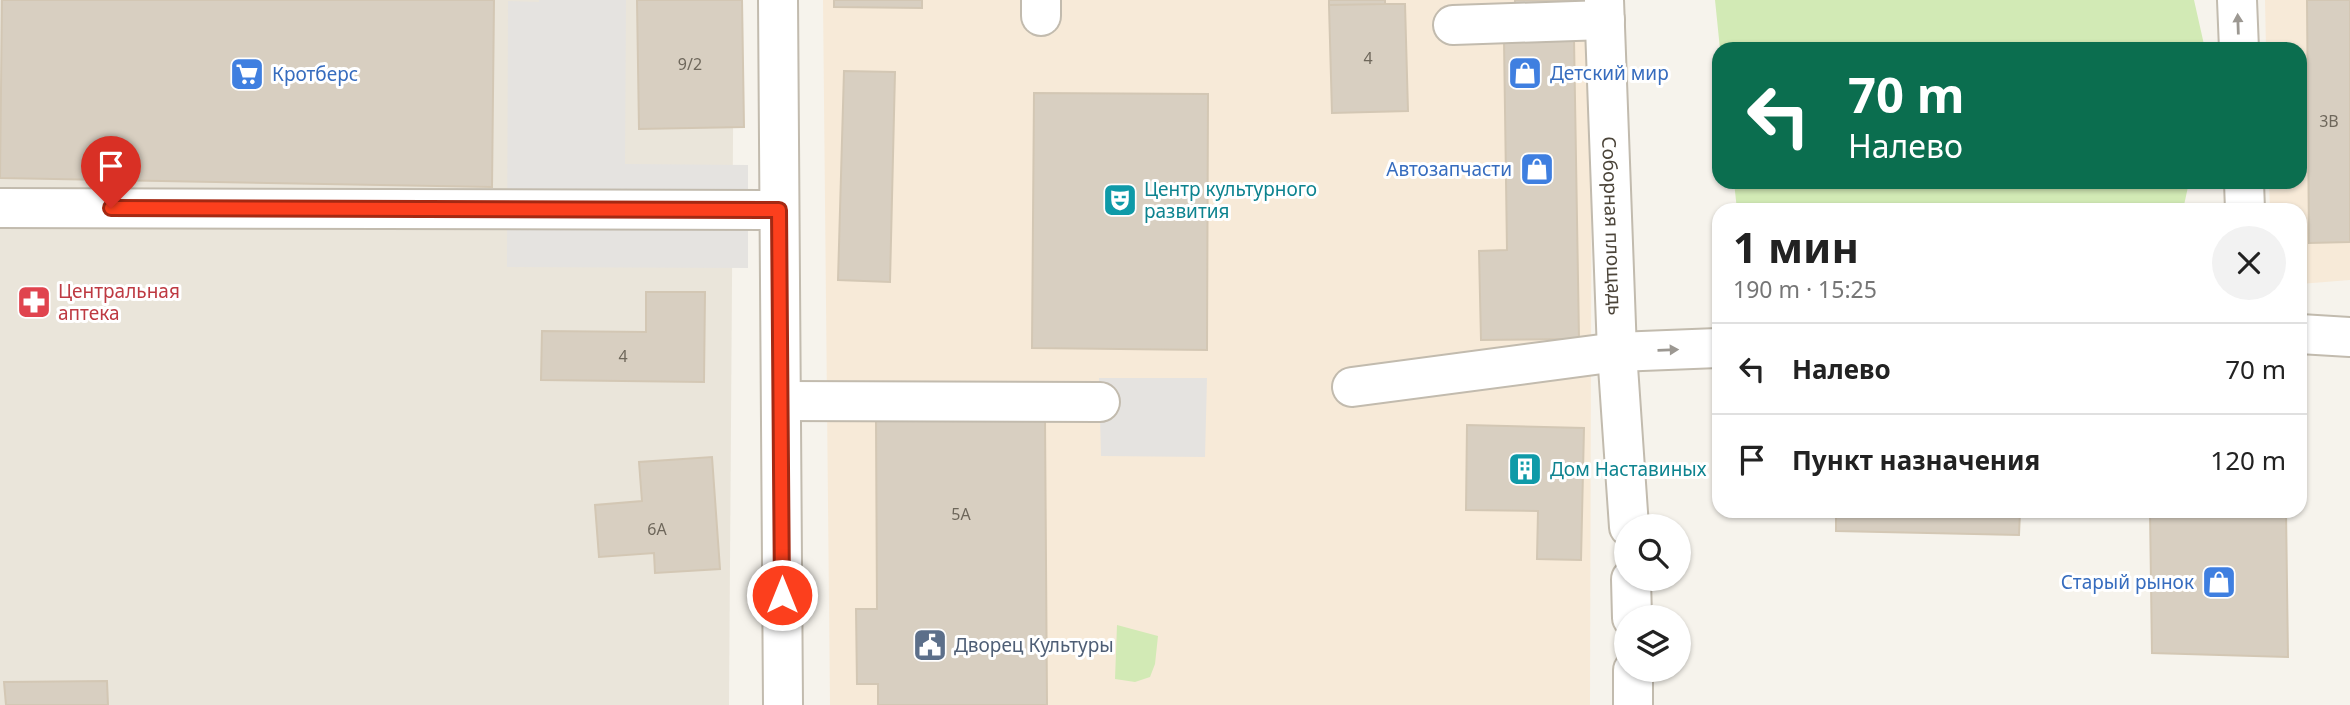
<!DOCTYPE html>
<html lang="ru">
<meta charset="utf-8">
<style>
:root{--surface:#fff;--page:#f2f2f2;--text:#222;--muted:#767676;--line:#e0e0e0}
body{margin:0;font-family:"Noto Sans",sans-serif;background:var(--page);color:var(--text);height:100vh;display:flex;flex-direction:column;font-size:26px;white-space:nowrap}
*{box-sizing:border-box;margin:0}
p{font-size:23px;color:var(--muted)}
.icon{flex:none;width:38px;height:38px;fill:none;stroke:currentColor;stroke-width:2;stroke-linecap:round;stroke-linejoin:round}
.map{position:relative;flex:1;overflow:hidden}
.panel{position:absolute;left:1712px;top:203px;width:595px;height:315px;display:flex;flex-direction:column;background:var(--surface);border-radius:21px;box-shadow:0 2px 5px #0004}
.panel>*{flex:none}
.top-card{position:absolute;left:1712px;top:42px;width:595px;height:147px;border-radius:21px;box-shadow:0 2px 5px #0004;background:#0b6e4f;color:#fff;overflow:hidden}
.buttons{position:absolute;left:1614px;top:514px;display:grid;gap:14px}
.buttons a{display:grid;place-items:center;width:77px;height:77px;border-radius:50%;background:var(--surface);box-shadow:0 2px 5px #0004;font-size:35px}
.pin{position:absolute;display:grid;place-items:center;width:60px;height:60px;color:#fff;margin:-72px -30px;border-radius:50% 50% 50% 0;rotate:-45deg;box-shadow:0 0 7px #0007}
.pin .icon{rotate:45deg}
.me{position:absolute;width:77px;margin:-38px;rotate:0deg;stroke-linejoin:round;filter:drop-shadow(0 0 5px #0008)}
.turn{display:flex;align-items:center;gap:24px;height:147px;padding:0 21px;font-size:32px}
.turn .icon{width:91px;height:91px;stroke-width:2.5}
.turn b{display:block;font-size:49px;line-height:60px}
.round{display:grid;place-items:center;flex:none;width:74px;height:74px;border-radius:37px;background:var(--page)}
.head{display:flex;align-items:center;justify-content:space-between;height:119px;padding:0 21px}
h1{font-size:42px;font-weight:700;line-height:52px}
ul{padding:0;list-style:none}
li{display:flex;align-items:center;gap:21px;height:91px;padding:0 21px;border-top:2px solid var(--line)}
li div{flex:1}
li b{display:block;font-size:26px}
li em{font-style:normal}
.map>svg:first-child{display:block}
.residential{fill:#eae5da}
.commercial{fill:#f7ead8}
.green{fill:#d2eab5}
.parking{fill:#e5e3e0}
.building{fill:#d8cfc1;stroke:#d3c7b4;stroke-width:2}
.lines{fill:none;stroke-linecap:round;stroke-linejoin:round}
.minor-casing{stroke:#c2bbae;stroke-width:42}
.minor{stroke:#fff;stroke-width:38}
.oneway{fill:#9c9892}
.route-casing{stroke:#a42913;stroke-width:18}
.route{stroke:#fc3f1d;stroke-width:12}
.labels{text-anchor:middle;stroke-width:6;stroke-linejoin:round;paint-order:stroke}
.number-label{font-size:16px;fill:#6e675b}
.shop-label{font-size:19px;fill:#366cbe;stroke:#fff;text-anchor:start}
.culture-label{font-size:19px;fill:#0d838f;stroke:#fff;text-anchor:start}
.street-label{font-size:19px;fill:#4b4439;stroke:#fff}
.health-label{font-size:19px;fill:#be3a42;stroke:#fff;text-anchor:start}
.service-label{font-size:19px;fill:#4e5e75;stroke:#fff;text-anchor:start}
</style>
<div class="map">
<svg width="2350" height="705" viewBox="0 0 2350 705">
<rect width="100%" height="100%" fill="#f6f3ec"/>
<path class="residential" d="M 0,0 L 734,0 L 729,705 L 0,705 Z"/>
<path class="commercial" d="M 823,0 L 1592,0 L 1590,705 L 830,705 Z
M 2265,0 L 2350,0 L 2350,280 L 2300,284 L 2300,210 L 2270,210 L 2269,182 L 2300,182 L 2300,49 L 2266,49 Z"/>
<path class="green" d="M 1715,0 L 2194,0 L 2205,49 L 1720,49 Z
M 1734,182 L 2189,182 L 2183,210 L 1737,210 Z
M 1117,625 L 1158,636 L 1155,664 L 1150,677 L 1135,682 L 1115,679 Z"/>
<path class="parking" d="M 539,0 L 626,0 L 625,164 L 748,165 L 748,268 L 507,267 L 508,1 L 539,2 Z
M 1099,378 L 1207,378 L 1205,457 L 1101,456 Z"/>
<path class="building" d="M 2,0 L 494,0 L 492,187 L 0,178 Z
M 637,0 L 742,0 L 744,127 L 639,129 Z
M 834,0 L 922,0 L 922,8 L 834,7 Z
M 1329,0 L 1385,0 L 1385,4 L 1329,5 Z
M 1515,0 L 1571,0 L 1571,9 L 1515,10 Z
M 2307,0 L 2350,0 L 2350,242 L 2309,243 Z
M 1385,4 L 1405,4 L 1408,111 L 1332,113 L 1329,5 Z
M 1574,39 L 1579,339 L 1481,340 L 1479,251 L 1507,250 L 1504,40 Z
M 844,71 L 895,72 L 890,282 L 838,280 Z
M 1034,93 L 1208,94 L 1207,350 L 1032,348 Z
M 646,292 L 705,292 L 704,382 L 541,380 L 542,331 L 646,332 Z
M 1045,419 L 1047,705 L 878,705 L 878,684 L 857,684 L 856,609 L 877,609 L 876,420 Z
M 1467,425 L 1584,428 L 1581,560 L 1537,559 L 1538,511 L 1466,510 Z
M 712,457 L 720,569 L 655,573 L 654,553 L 599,557 L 595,505 L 642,501 L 639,462 Z
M 1836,511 L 2020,511 L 2019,535 L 1836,531 Z
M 2150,511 L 2286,511 L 2288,657 L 2152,653 Z
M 107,681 L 108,705 L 6,705 L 4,682 Z"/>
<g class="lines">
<g class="minor-casing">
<g id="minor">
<path d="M 778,0 L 783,705"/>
<path id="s1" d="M 1604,0 L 1617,352 L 1629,527"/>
<path d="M 2237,0 L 2239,49"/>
<path d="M 1041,16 L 1041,0"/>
<path d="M 1453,25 L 1605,20"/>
<path d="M 2244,182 L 2245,210"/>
<path d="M 0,208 L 779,210"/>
<path d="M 2300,334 L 2350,337"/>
<path d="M 1352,387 L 1617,352 L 1718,348"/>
<path d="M 781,401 L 1100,402"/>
<path d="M 1631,579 L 1632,618"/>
<path d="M 1633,670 L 1633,705"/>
</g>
</g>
<use href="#minor" class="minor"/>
</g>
<defs><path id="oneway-solid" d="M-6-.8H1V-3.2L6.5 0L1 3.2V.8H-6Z" transform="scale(1.75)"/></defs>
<g class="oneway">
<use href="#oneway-solid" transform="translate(2238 24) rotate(-92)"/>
<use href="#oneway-solid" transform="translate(1668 350) rotate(-2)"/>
</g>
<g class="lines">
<g class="route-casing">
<path id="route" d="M 111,208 L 779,210 L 782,595"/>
</g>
<use href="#route" class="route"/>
</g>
<defs>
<g id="shop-square" transform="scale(1.75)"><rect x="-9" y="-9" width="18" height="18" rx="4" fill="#3f7fe0" stroke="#fff"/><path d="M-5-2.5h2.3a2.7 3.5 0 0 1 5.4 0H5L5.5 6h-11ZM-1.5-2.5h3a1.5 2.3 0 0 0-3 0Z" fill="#fff"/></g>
<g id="supermarket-square" transform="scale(1.75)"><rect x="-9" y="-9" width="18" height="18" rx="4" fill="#3f7fe0" stroke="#fff"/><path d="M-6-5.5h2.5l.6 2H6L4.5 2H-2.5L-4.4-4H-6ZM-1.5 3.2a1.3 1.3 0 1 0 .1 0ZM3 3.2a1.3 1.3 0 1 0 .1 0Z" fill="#fff"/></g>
<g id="theatre-square" transform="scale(1.75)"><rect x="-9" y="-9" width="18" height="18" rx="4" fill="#0f9aa8" stroke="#fff"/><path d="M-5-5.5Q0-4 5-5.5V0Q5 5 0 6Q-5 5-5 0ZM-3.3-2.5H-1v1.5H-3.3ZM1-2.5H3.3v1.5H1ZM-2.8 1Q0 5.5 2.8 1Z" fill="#fff"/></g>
<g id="pharmacy-square" transform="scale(1.75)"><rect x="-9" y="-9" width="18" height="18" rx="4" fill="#e0444e" stroke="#fff"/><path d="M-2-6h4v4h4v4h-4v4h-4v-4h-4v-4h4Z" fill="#fff"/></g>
<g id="building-square" transform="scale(1.75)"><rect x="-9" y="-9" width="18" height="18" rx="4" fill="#0f9aa8" stroke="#fff"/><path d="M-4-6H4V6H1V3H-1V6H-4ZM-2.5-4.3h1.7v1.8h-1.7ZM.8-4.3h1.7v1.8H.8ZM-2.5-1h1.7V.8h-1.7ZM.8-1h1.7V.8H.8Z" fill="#fff"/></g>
<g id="civic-square" transform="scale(1.75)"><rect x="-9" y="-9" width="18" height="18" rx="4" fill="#5c6f8a" stroke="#fff"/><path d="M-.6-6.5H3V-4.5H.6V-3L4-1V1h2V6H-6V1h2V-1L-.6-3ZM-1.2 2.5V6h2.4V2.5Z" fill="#fff"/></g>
</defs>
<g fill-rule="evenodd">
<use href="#shop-square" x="1525" y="73"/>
<use href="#supermarket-square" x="247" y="74"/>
<use href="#shop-square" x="1537" y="169"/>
<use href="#theatre-square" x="1120" y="200"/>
<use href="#pharmacy-square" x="34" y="302"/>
<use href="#building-square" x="1525" y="469"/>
<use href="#shop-square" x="2219" y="582"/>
<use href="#civic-square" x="930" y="645"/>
</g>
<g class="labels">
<g class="number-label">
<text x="1368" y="64">4</text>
<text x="690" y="70">9/2</text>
<text x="2329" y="127">3В</text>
<text x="623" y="362">4</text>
<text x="961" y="520">5А</text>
<text x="657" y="535">6А</text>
</g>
<g class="shop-label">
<text x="1550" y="80">Детский мир</text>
<text x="272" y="81">Кротберс</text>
<text x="1512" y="176" text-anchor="end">Автозапчасти</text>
<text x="2194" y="589" text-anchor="end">Старый рынок</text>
</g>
<g class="culture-label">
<text x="1144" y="196">Центр культурного<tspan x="1144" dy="22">развития</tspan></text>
<text x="1550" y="476">Дом Наставиных</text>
</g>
<g class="street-label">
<text dy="7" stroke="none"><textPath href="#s1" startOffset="226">Соборная площадь</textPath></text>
</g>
<g class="health-label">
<text x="58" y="298">Центральная<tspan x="58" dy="22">аптека</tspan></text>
</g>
<g class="service-label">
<text x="954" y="652">Дворец Культуры</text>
</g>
</g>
</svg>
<div class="buttons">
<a><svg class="icon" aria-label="search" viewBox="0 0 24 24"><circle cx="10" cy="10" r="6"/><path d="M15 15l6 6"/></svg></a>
<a><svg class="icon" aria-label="layers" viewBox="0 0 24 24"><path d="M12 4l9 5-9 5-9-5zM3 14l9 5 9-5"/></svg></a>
</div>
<div class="pin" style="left:111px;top:208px;background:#d93025"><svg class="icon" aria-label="arrive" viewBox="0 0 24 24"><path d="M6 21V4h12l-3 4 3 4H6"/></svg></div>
<svg class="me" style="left:782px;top:595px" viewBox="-20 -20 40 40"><circle r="17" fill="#fc3f1d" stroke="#fff" stroke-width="3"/><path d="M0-11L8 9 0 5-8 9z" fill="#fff"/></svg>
<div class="top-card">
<div class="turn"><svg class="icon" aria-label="left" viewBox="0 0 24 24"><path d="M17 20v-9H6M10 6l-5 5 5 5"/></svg><div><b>70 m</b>Налево</div></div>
</div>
<section class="panel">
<div class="head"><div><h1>1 мин</h1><p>190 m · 15:25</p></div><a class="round"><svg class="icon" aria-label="close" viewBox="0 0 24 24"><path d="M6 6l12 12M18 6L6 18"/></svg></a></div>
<ul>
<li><svg class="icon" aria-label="left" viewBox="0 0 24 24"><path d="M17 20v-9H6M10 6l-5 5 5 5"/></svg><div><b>Налево</b></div><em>70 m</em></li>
<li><svg class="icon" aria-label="arrive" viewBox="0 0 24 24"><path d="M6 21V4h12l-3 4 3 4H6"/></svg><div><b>Пункт назначения</b></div><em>120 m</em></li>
</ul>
</section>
</div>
